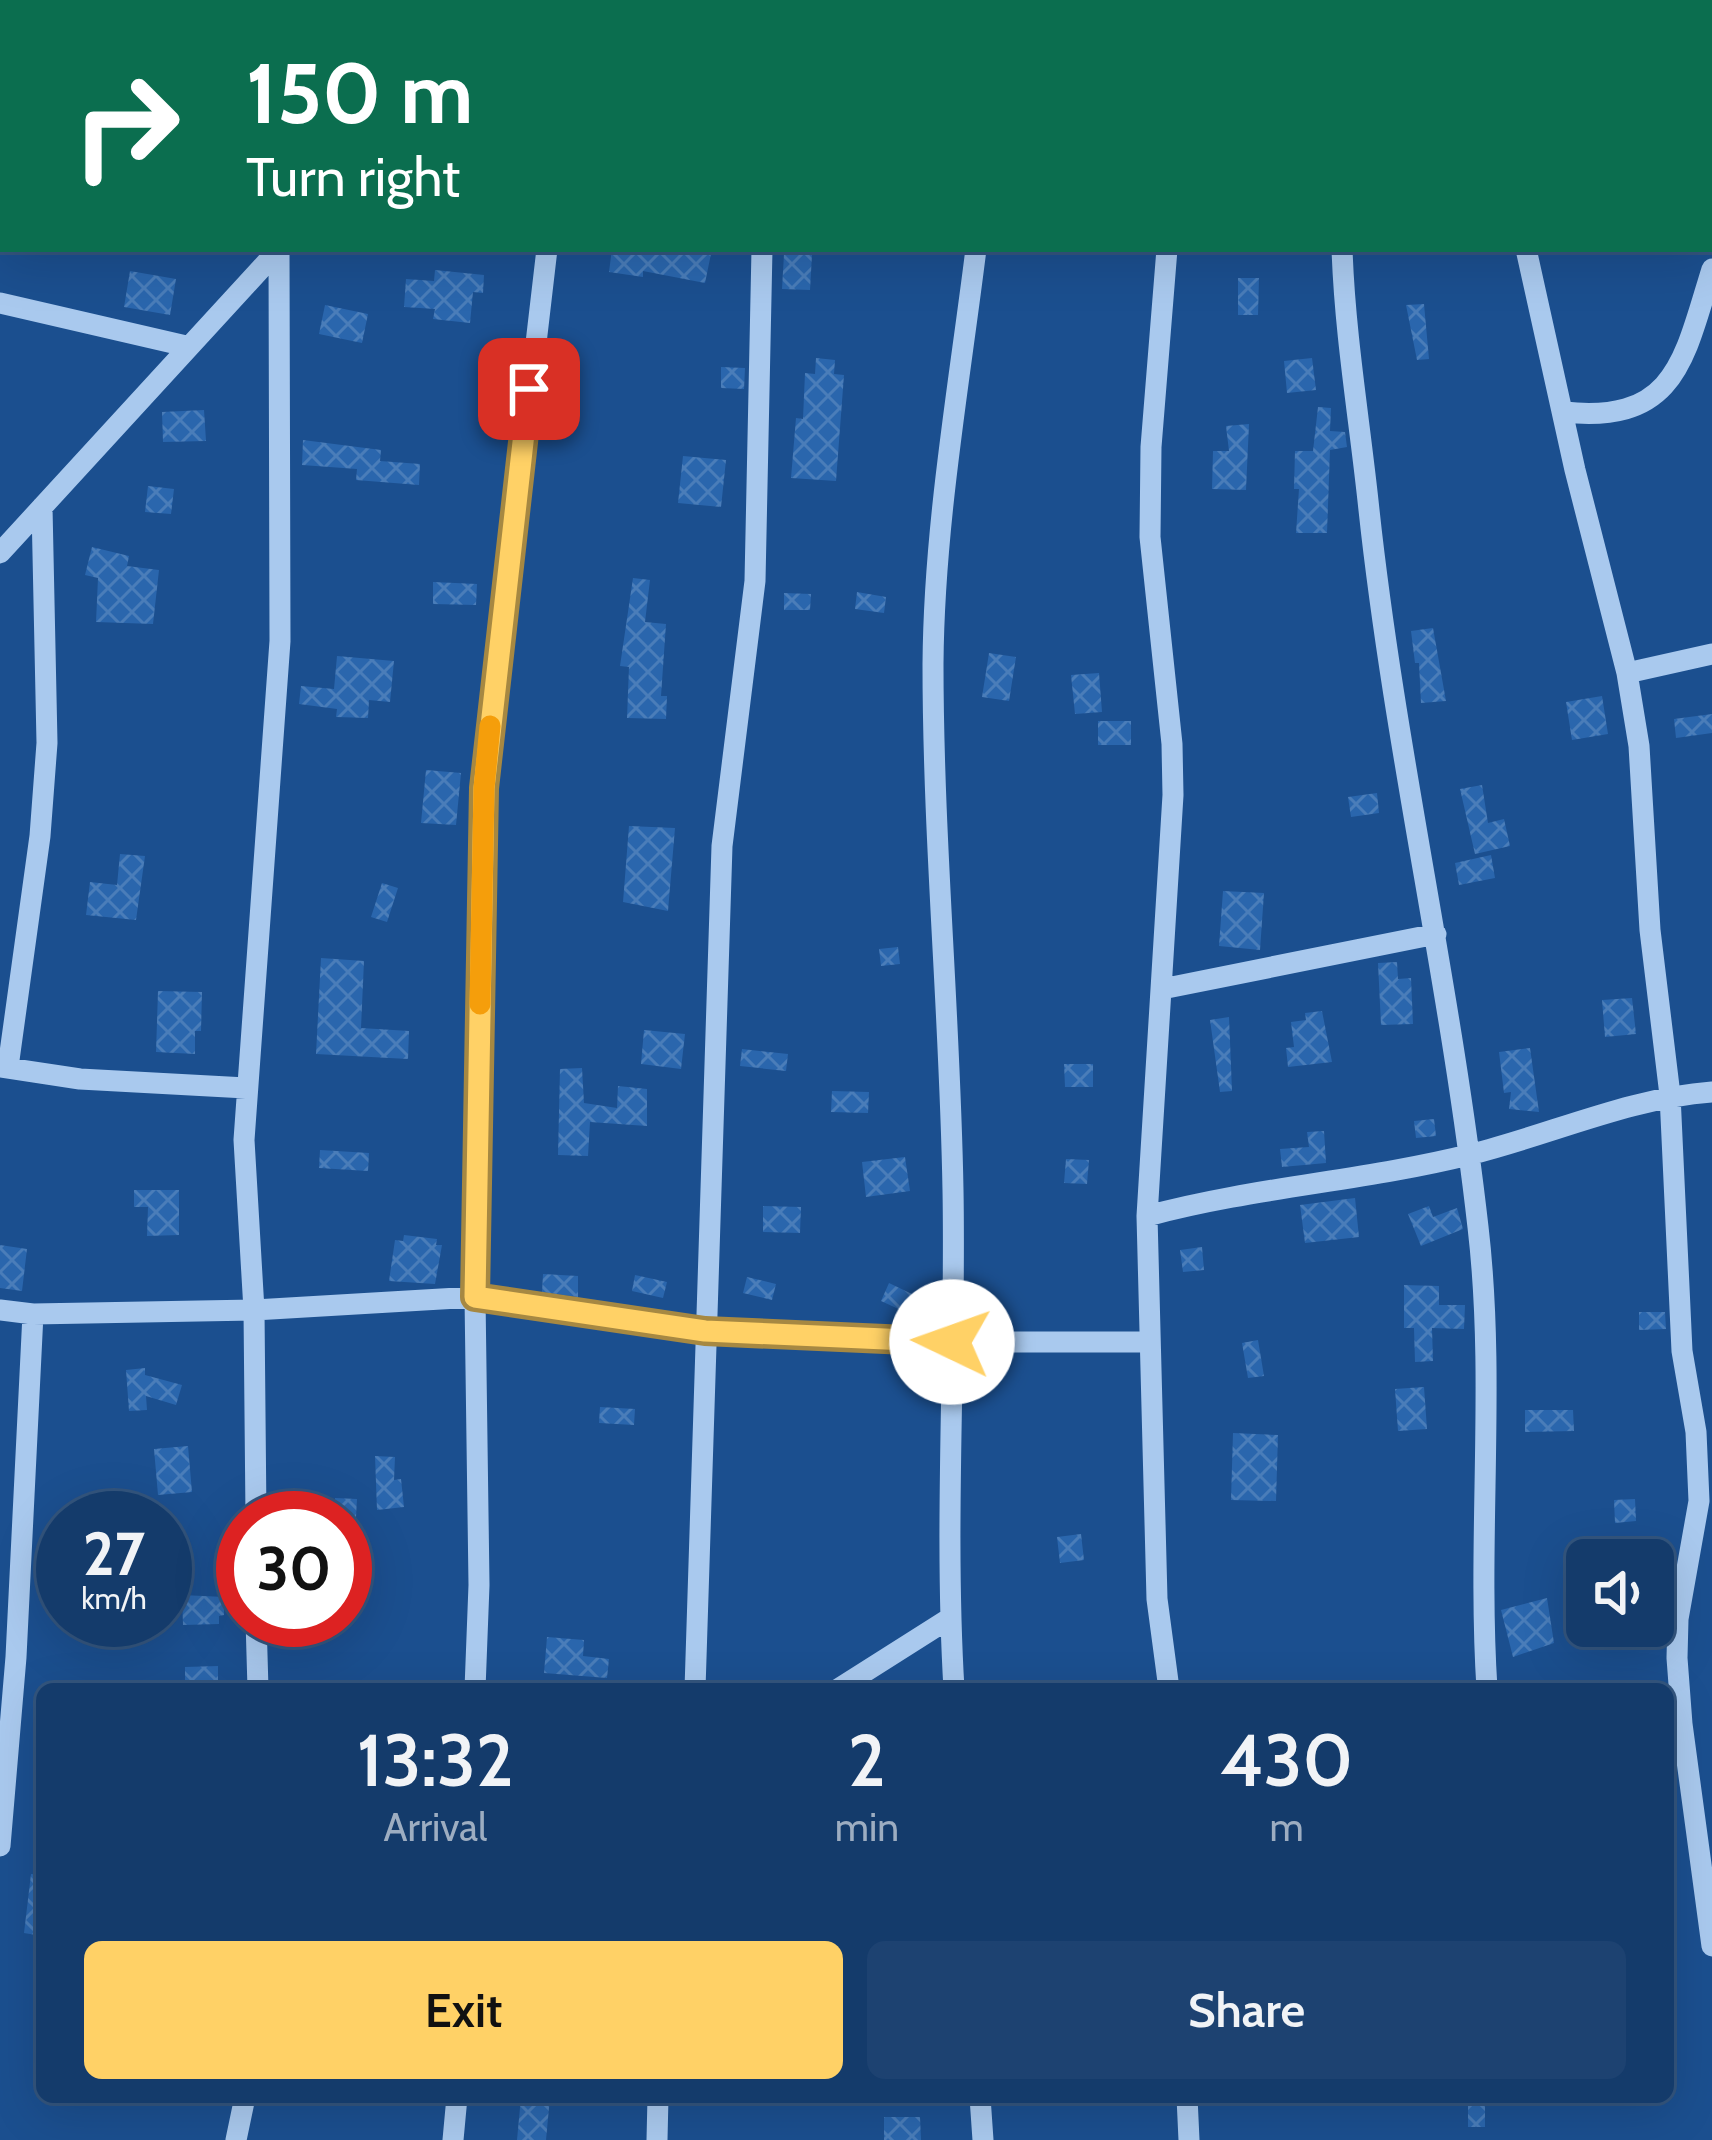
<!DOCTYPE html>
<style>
:root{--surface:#143b6b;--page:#1d4271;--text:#f1f3f6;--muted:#9dadc1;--line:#33557e;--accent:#ffd166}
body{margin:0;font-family:Cabin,sans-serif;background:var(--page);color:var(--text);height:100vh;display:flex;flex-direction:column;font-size:45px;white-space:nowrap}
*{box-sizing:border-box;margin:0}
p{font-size:39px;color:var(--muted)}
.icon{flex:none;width:66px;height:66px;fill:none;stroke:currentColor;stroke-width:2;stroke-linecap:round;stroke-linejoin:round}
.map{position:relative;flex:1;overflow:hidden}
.drawer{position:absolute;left:36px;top:1683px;width:1638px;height:420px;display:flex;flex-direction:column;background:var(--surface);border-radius:18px;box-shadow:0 12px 48px #0002,0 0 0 3px var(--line)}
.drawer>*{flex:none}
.hud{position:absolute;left:0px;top:0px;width:1713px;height:252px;box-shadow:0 12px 48px #0002,0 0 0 3px var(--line);background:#0b6e4f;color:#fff;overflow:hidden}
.controls{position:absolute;left:1566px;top:1539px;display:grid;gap:24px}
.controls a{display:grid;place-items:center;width:108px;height:108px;border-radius:18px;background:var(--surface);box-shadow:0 12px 48px #0002,0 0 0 3px var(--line);font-size:60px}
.speed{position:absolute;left:36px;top:1491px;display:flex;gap:24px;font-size:60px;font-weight:700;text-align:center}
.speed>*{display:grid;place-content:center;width:156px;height:156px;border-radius:50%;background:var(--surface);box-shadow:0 12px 48px #0002,0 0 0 3px var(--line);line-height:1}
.speed small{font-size:30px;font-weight:400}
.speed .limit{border:18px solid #d22;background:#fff;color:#111}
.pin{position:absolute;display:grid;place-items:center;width:102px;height:102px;color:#fff;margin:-51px;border-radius:24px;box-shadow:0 6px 18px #0006}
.me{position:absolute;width:132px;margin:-66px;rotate:273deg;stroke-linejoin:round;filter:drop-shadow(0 0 9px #0008)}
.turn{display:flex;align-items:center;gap:42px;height:252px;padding:0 48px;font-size:54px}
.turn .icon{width:156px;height:156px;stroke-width:2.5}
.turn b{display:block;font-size:84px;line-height:102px}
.eta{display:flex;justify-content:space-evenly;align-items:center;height:204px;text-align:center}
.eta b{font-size:72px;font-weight:600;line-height:84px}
.primary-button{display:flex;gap:24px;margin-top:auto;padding:24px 48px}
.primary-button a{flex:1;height:138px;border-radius:18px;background:var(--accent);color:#111;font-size:48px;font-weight:600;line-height:138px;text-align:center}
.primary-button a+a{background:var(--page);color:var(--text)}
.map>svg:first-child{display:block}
.building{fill:url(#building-cross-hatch)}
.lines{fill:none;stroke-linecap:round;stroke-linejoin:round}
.path{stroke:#a9c9ee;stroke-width:4.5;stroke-dasharray:6 9;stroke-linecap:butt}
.minor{stroke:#a9c9ee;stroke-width:21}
.route-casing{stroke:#a68842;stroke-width:30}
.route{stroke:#ffd166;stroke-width:21}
.slow{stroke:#f59e0b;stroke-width:21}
</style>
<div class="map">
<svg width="1712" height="2140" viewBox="0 0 1712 2140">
<defs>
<pattern id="building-cross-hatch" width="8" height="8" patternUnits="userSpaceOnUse" patternTransform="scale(3)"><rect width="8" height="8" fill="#2a66ad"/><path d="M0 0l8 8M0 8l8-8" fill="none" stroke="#4a7db9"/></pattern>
</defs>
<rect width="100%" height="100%" fill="#1b4f8f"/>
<path class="building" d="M 612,249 L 712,249 L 705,283 L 643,271 L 643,277 L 609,272 Z
M 784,254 L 812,255 L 810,290 L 782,289 Z
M 435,270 L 484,275 L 483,293 L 473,292 L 470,323 L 433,319 L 435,309 L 404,307 L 406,279 L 434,281 Z
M 130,271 L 176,279 L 170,315 L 124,307 Z
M 1238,278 L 1259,278 L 1258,315 L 1238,315 Z
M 1424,304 L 1429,359 L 1417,360 L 1406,305 Z
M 325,305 L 368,314 L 362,343 L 319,334 Z
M 816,358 L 835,360 L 834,374 L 844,375 L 836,481 L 791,478 L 796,418 L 803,419 L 805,373 L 815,374 Z
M 1312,358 L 1316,390 L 1287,393 L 1284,361 Z
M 721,367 L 745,368 L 744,389 L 721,388 Z
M 1318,407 L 1331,408 L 1330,431 L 1345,432 L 1347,447 L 1330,450 L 1327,533 L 1296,533 L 1299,489 L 1294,489 L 1295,451 L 1313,451 Z
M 204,410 L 206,441 L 163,442 L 162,412 Z
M 1249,424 L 1246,490 L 1212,489 L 1213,451 L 1229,451 L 1226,426 Z
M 303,440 L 381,450 L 380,461 L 420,464 L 419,485 L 356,480 L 357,469 L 302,465 Z
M 683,456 L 726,460 L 721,507 L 678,503 Z
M 148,486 L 174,489 L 171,514 L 145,512 Z
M 92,547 L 129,556 L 127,566 L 159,570 L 153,624 L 96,622 L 98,578 L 85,575 Z
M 633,578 L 650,580 L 645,622 L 666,624 L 661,696 L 667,696 L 666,719 L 627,718 L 629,667 L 620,666 Z
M 433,582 L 477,584 L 476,605 L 433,604 Z
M 857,592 L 886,597 L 884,613 L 855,609 Z
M 784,593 L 811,594 L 810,610 L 784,610 Z
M 1433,628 L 1446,701 L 1421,703 L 1419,663 L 1415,663 L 1411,631 Z
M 989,653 L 1016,657 L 1009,701 L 982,697 Z
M 337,656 L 394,661 L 390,702 L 369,700 L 368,718 L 336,717 L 337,709 L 299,704 L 301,686 L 334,689 Z
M 1099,673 L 1102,712 L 1075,714 L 1071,675 Z
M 1602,696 L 1608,734 L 1572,740 L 1566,702 Z
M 1712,714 L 1712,733 L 1676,738 L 1674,719 Z
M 1098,721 L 1131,721 L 1131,745 L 1098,745 Z
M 426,770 L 461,773 L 456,825 L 421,823 Z
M 1482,785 L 1488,823 L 1504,819 L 1510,846 L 1475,854 L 1460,789 Z
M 1377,793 L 1379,813 L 1351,817 L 1348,797 Z
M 629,826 L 675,828 L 668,911 L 623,902 Z
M 120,854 L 145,856 L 136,920 L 86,915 L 90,882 L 117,885 Z
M 1491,855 L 1495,878 L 1459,885 L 1455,863 Z
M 382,883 L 398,888 L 387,922 L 371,917 Z
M 1223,891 L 1264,893 L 1260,950 L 1219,946 Z
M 898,947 L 900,964 L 881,966 L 879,949 Z
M 321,958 L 364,961 L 361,1028 L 409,1031 L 408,1059 L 316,1054 Z
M 1397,962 L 1398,979 L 1411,978 L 1413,1024 L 1381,1025 L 1378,963 Z
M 158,991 L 202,992 L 201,1031 L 195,1031 L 195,1054 L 156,1052 Z
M 1632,998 L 1636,1034 L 1605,1037 L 1602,1000 Z
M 1322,1011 L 1332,1062 L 1288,1067 L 1286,1048 L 1294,1047 L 1291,1022 L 1306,1020 L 1305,1013 Z
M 1229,1017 L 1232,1091 L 1220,1092 L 1210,1020 Z
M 644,1030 L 685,1034 L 681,1069 L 641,1064 Z
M 1530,1048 L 1539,1112 L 1509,1109 L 1511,1092 L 1504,1093 L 1499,1052 Z
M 742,1049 L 788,1054 L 786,1071 L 740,1066 Z
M 1064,1064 L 1093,1064 L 1093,1087 L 1065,1087 Z
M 582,1068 L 584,1103 L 617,1108 L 618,1086 L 647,1089 L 647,1126 L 590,1122 L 588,1156 L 558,1155 L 560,1069 Z
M 832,1091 L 869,1092 L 868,1113 L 831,1112 Z
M 1434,1119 L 1436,1136 L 1416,1138 L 1414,1121 Z
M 1324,1131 L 1326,1163 L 1282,1167 L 1280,1149 L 1309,1147 L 1307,1132 Z
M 320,1150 L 369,1153 L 368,1171 L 319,1168 Z
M 905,1157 L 910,1191 L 866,1197 L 862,1162 Z
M 1066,1159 L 1089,1160 L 1087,1184 L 1064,1183 Z
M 134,1190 L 179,1190 L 179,1235 L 147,1236 L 148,1207 L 134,1207 Z
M 1355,1198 L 1359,1237 L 1305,1243 L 1300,1205 Z
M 763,1206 L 801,1207 L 800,1233 L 763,1232 Z
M 1429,1206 L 1433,1217 L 1457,1208 L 1463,1229 L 1421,1246 L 1408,1214 Z
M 404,1235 L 437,1239 L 436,1245 L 442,1245 L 435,1284 L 389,1281 L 395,1240 L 403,1241 Z
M 0,1245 L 27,1249 L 22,1291 L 0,1288 Z
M 1202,1247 L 1204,1270 L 1183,1272 L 1180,1250 Z
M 543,1274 L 578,1276 L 578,1297 L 542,1292 Z
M 635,1275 L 667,1282 L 663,1298 L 632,1291 Z
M 747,1277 L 776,1284 L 772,1300 L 743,1293 Z
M 889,1283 L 912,1294 L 905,1312 L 881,1301 Z
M 1404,1285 L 1439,1286 L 1439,1305 L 1465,1305 L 1464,1329 L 1432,1328 L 1433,1361 L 1415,1362 L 1414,1328 L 1404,1328 Z
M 1639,1312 L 1665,1312 L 1666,1329 L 1639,1330 Z
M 1258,1340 L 1264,1376 L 1248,1378 L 1242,1343 Z
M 145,1368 L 145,1375 L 182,1385 L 176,1405 L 146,1396 L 147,1410 L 129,1411 L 126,1370 Z
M 1424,1387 L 1427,1429 L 1398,1431 L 1395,1389 Z
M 600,1407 L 635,1409 L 634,1425 L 599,1423 Z
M 1525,1410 L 1573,1410 L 1574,1431 L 1525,1432 Z
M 1233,1433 L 1278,1435 L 1276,1501 L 1231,1500 Z
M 188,1446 L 192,1492 L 158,1495 L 154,1449 Z
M 375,1456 L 395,1457 L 394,1480 L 401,1479 L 404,1507 L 377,1510 Z
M 335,1498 L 357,1499 L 356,1517 L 334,1516 Z
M 1635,1499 L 1636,1521 L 1615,1523 L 1614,1500 Z
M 1081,1534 L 1084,1560 L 1060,1563 L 1057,1537 Z
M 182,1595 L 224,1597 L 224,1615 L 219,1616 L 219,1624 L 183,1625 Z
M 1547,1598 L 1554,1643 L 1513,1657 L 1501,1610 Z
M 547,1637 L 584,1640 L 583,1656 L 609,1659 L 607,1678 L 544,1673 Z
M 218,1666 L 218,1689 L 185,1689 L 185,1667 Z
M 31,1874 L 42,1875 L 42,1936 L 24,1933 Z
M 521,2097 L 550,2097 L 546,2140 L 517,2140 Z
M 1485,2104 L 1485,2127 L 1468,2127 L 1468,2105 Z
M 884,2117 L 920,2117 L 921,2140 L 884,2140 Z"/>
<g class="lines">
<path class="path" d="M 134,3 L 134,0"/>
<path class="minor" d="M 553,0 L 553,3
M 1475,0 L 1475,3
M 463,3 L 466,0
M 769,3 L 770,0
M 1014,3 L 1015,0
M 1223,3 L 1224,0
M 0,83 L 3,84
M 1167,249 L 1151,447 L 1150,537 L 1172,744 L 1173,795 L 1147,1216 C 1254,1187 1365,1181 1472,1154 C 1552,1134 1630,1098 1712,1092
M 1342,249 C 1345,337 1360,423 1369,510 C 1395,751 1451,987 1478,1227 C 1496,1380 1477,1536 1487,1689
M 1526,249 L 1575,470 L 1627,673 L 1639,746 L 1650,930 L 1670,1095 L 1682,1351 L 1696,1432 L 1699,1501 L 1678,1619 L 1677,1658 L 1682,1724 L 1712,1946
M 0,303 L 186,346
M 1564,412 C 1676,424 1684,359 1712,269
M 0,553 L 279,249
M 1627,673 L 1712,654
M 1162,989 L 1436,934
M 0,1067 L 80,1079 L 246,1088
M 8,1067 L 40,836 L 47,743 L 42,507
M 1147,1216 L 1157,1599 L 1169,1689
M 0,1310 L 33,1314 L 254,1310 L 475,1297 L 705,1331 L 952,1342 L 1148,1342
M 256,1518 L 254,1310 L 244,1140 L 280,641 L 279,250
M 256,1620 L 258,1689
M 475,1689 L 479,1585 L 475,1297 L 484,788 L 547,249
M 695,1689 L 722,846 L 755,581 L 762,249
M 838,1689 L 950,1618
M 954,1689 C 944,1523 956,1356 953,1190 C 950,1014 933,840 933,664 C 934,526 959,386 976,249
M 0,1846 L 16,1657 L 33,1314
M 980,2097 L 983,2140
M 1187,2097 L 1189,2140
M 236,2140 L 245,2097
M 453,2140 L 457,2097
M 657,2140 L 658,2097"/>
</g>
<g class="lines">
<g class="route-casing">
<path id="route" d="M 529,389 L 484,788 L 475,1297 L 705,1331 L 952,1342"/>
</g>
<use href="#route" class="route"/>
<path class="slow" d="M 480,1004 L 484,788 L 490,726"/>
</g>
</svg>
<div class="controls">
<a><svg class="icon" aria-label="sound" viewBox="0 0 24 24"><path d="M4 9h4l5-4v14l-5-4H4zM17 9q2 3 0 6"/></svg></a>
</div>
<div class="speed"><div>27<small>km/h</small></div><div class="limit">30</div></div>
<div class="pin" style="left:529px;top:389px;background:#d93025"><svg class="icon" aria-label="arrive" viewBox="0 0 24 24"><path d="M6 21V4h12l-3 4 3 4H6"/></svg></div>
<svg class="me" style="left:952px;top:1342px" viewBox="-20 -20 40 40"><circle r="19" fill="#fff"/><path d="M0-13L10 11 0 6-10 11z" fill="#ffd166"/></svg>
<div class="hud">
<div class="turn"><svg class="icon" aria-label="right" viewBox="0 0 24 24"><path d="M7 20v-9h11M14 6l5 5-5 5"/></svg><div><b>150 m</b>Turn right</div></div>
</div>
<section class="drawer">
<div class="eta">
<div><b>13:32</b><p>Arrival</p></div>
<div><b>2</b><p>min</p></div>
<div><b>430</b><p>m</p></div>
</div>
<div class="primary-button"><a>Exit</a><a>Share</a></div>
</section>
</div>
